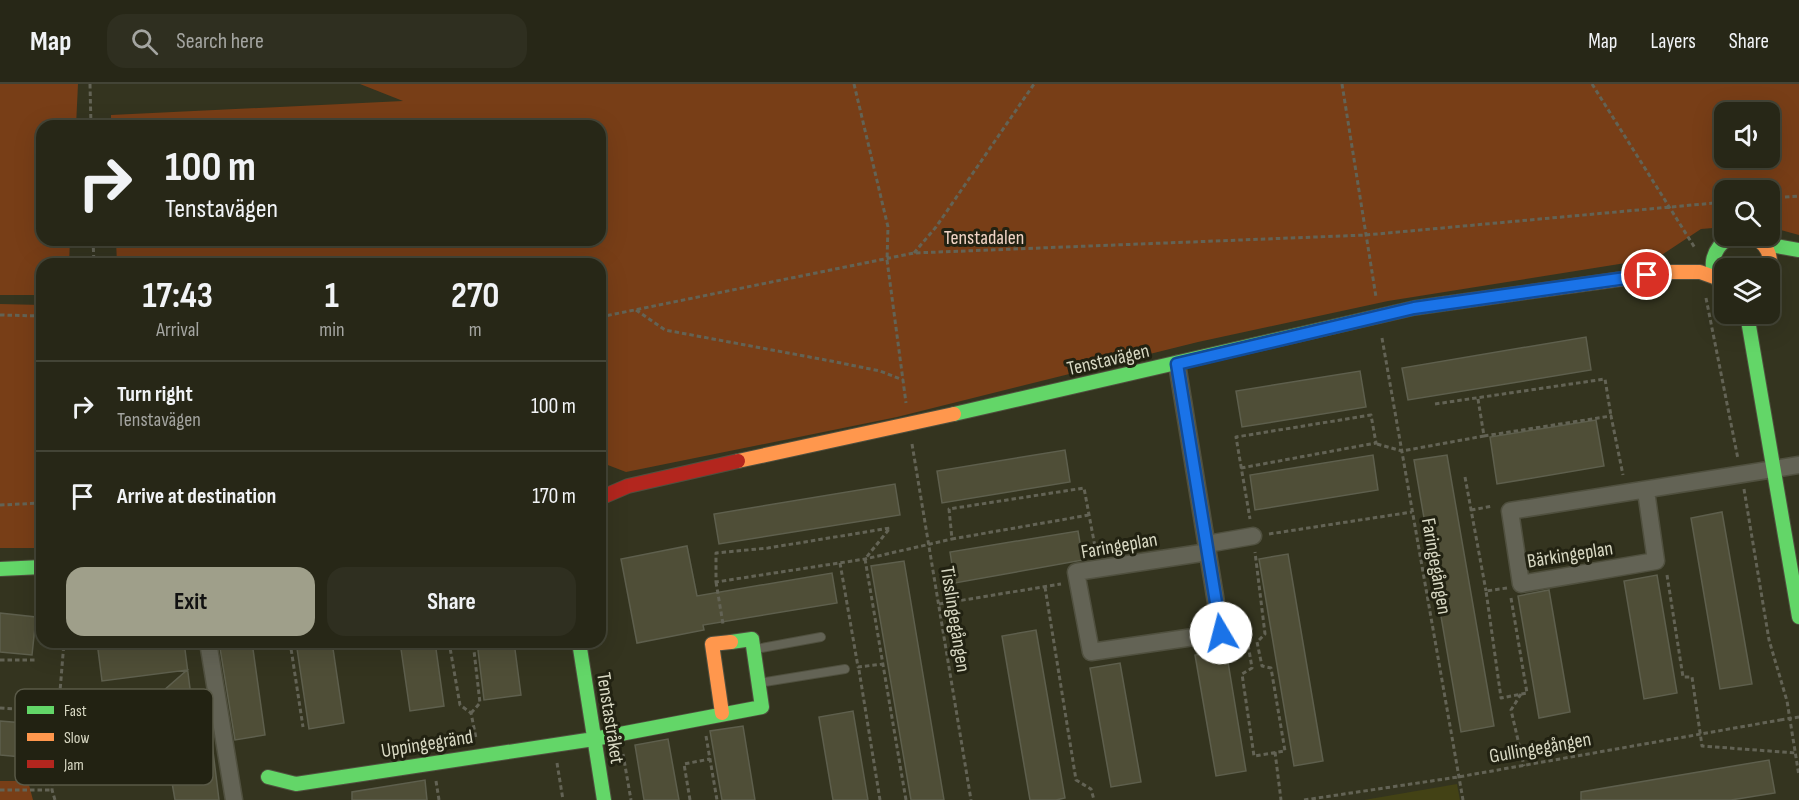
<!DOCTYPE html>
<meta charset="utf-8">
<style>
:root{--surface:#272717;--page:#2f2f20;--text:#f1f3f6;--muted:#a4a5a1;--line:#434436;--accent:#9f9f8a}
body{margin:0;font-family:"Sofia Sans Condensed",sans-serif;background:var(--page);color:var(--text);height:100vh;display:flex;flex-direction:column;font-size:22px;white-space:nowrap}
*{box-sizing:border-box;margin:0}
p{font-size:20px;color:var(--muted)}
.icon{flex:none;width:33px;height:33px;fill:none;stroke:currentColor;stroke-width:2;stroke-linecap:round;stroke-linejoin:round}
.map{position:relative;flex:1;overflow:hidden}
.panel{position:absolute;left:36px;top:174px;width:570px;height:390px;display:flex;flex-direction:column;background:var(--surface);border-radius:18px;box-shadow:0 6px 24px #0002,0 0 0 2px var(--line)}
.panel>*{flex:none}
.hud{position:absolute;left:36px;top:36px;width:570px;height:126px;border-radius:18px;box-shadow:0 6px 24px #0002,0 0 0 2px var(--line);background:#272717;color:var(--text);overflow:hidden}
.buttons{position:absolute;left:1714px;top:18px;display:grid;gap:12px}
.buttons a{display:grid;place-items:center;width:66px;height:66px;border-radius:12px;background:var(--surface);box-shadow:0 6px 24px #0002,0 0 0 2px var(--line);font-size:30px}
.pin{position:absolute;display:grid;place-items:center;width:51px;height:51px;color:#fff;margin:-26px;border:3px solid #fff;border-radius:50%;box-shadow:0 2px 6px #0007}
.me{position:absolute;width:66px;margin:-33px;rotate:352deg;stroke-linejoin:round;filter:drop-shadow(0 0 4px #0008)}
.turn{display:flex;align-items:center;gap:21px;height:126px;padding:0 30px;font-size:27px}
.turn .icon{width:78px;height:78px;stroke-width:2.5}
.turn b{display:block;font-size:42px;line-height:51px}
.eta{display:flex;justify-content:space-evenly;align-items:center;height:102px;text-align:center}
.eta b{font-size:36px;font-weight:700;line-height:42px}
.primary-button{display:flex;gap:12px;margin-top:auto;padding:12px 30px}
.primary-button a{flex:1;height:69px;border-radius:18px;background:var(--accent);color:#111;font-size:24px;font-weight:700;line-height:69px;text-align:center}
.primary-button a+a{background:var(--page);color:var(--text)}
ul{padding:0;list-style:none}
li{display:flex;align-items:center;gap:18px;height:90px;padding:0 30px;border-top:2px solid var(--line)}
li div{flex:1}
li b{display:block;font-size:22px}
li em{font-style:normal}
header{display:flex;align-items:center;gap:36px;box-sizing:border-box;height:84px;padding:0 30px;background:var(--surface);border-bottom:2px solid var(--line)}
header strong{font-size:28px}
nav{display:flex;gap:33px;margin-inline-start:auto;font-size:21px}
.search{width:420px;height:54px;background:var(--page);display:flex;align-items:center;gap:15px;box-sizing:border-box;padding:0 21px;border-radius:18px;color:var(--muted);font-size:22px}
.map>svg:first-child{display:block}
.built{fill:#434215}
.green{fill:#783e17;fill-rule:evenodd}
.building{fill:#4f4e37;stroke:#5e5f4d;stroke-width:1.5}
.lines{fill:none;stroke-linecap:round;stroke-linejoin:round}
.lane-casing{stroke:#50503f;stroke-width:10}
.street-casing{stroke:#50503f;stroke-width:19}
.fast-casing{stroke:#50503f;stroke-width:16}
.slow-casing{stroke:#50503f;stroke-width:16}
.jam-casing{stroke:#50503f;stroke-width:16}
.path{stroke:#636355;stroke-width:3;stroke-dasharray:4.5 3;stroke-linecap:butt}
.lane{stroke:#636355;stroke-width:8}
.street{stroke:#636355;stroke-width:16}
.fast{stroke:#63d668;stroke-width:14}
.slow{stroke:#ff974d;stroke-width:14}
.jam{stroke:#b3261e;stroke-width:14}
.path-bridge{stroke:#636355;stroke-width:3;stroke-dasharray:4.5 3;stroke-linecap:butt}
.route-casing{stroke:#114b97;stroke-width:15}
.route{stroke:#1a73e8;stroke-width:10}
.labels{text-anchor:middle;stroke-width:6;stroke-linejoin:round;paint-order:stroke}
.park-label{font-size:20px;fill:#f1d5c6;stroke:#222212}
.street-label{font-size:20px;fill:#d8d8c3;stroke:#222212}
.key{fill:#222212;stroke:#595947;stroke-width:1.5}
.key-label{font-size:16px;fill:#d8d8c3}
</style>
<header>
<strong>Map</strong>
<div class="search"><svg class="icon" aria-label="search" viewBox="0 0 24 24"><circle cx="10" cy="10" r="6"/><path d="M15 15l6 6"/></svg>Search here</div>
<nav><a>Map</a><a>Layers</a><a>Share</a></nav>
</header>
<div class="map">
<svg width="1799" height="716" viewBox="0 0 1799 716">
<rect width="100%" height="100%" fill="#34341f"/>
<path class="built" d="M 1457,700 L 1460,716 L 1364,716 Z"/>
<path class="green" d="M 0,0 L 78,0 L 76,42 L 42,42 L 42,156 L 70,156 L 69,180 L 42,180 L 42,211 L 0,211 Z
M 360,0 L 1799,0 L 1799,151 L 1770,143 L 1770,106 L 1725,106 L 1725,143 L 1701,145 L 1657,174 L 1388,217 L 1198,258 L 897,333 L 626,388 L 600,378 L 600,180 L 117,180 L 116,156 L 600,156 L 600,42 L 111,42 L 111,31 L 403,17 ZM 1725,28 L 1770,28 L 1770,74 L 1725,74 Z
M 0,220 L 42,221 L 42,464 L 0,464 Z
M 0,697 L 28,697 L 33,716 L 0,716 Z"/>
<path class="building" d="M 1586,253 L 1591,286 L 1408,316 L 1402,284 Z
M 1360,287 L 1366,323 L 1242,343 L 1236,307 Z
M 1596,336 L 1604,382 L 1497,400 L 1490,353 Z
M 1065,366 L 1070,398 L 942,419 L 937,387 Z
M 1373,371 L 1378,406 L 1255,426 L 1250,391 Z
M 1447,371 L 1494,642 L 1461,648 L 1414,376 Z
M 895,400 L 900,431 L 719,460 L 714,430 Z
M 1722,428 L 1752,600 L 1720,605 L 1691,434 Z
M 1078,447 L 1083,476 L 955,499 L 950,468 Z
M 687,462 L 697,512 L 832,489 L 837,519 L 703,541 L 704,546 L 637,559 L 621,475 Z
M 1288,470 L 1323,677 L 1294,682 L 1259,475 Z
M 904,477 L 944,716 L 911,716 L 871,482 Z
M 1657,491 L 1677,609 L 1644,615 L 1624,497 Z
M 1549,506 L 1570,628 L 1539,634 L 1518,512 Z
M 0,529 L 36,533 L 32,571 L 0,568 Z
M 1036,546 L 1065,714 L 1056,716 L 1030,716 L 1002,552 Z
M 97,558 L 184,558 L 191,612 L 206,611 L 219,716 L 175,716 L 169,681 L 153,676 L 140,667 L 134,648 L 138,629 L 187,586 L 102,597 Z
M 219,558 L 252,558 L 265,651 L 235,656 Z
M 296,558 L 332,558 L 344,639 L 309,645 Z
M 400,558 L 435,558 L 444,622 L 410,627 Z
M 477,558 L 514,558 L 521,611 L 484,616 Z
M 1226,566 L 1246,687 L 1216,692 L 1195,571 Z
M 1120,579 L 1141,698 L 1111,703 L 1090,584 Z
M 853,627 L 868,716 L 833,716 L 819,633 Z
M 0,637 L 36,640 L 33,674 L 0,671 Z
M 743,642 L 755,716 L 722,716 L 710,647 Z
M 668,655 L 679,716 L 644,716 L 635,661 Z
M 1769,676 L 1775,709 L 1731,716 L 1581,716 L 1581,708 Z
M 425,696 L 427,716 L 352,716 L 352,708 Z"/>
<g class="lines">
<g class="lane-casing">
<path id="lane" d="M 756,565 L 821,553
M 759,599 L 845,585"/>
</g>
<g class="street-casing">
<path id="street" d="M 1177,280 L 1221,549 L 1091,568 L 1076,488 L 1208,468
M 1646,407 L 1656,477 L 1521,500 L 1510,427 L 1799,381
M 1207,460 L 1253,452
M 208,558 L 234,716"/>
</g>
<g class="fast-casing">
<path id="fast" d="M 1764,160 L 1799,166
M 1725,204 C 1706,187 1710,166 1731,152
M 1750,230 L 1749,242 L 1799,533
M 954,330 L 1414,224 L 1442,220
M 0,485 L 42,483
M 579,558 L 604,716
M 268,693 L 296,700 L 594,655 L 762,623 L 752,555 L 731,558"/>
</g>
<g class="slow-casing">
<path id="slow" d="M 1751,152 C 1767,159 1772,171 1770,188
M 1442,220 L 1671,188 L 1700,188 L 1714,193
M 738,377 L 954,330
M 722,629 L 712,560 L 731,558"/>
</g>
<g class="jam-casing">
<path id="jam" d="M 600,414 L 628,402 L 738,377"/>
</g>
<path class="path" d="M 90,0 L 91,42
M 854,0 L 888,143 L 887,176 L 906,319
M 1342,0 L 1376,213
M 1592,0 L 1695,164
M 1770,114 L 1799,112
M 93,156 L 94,180
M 914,169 L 936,143 L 1034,0
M 1706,214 L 1738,375
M 636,226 L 665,246 L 831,277 L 880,287 L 903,296
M 0,231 L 42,232
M 600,233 L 914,169 L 1366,151 L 1725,118
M 1382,254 L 1463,716
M 1478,315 L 1484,352 L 1611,332 L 1623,391
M 1435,320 L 1605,295 L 1611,332
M 912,360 L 971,716
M 1377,360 L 1402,367 L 1484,352
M 1241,384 L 1376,359 L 1371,331 L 1236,353 L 1250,435
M 1465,393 L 1486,507
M 1744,405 L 1769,556 L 1787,617 L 1799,692
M 0,421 L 42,419
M 1471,426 L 1493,422
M 1089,431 L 952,455 L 949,425 L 1084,404 L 1096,468
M 1269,450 L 1412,428
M 840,479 L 858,583 L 883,580
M 1667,491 L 1683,593 L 1692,593 L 1702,662 L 1796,669
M 716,498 L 723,540
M 1045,503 L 1076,696 L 1091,705 L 1094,716
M 1507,504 L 1486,507 L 1501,614 L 1527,609 L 1511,514
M 939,520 L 1061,500
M 1235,555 L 1248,560 L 1252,584 L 1242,590 L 1254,672 L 1285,667 L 1271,584 L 1262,582 L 1257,558 L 1265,550 L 1255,468
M 290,558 L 303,643
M 449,558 L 460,621 L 471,629 L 476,654
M 0,576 L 36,576
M 859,586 L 880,716
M 1521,610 L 1511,626 L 1524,682
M 0,624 L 34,626
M 471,629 L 480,619 L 473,558
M 706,652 L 717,716
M 1275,668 L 1281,716
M 623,670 L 631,716
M 557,679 L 563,716
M 436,697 L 439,716
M 0,706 L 52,706
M 55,716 L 52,706 L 64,558
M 690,716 L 684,680 L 710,675
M 906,716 L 865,475 L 890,444 L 768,464 L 716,469 L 716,498 L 865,475 L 952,455
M 1304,716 L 1458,693 L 1780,636"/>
<use href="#lane" class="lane"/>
<use href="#street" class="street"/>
<use href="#fast" class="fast"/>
<use href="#slow" class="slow"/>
<use href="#jam" class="jam"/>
<path class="path-bridge" d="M 1780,636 L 1799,633"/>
</g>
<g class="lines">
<g class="route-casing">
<path id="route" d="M 1221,549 L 1177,280 L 1414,224 L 1647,191"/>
</g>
<use href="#route" class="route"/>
</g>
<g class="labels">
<g class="park-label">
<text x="984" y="160">Tenstadalen</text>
</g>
<g class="street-label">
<text transform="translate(1108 275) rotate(-13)" y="7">Tenstavägen</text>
<text transform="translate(1119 461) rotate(-10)" y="7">Faringeplan</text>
<text transform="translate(1570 470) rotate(-9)" y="7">Bärkingeplan</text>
<text transform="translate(1437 482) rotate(80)" y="7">Faringegången</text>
<text transform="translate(956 535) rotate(81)" y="7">Tisslingegången</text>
<text transform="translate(611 634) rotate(81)" y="7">Tenstastråket</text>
<text transform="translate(427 659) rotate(-9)" y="7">Uppingegränd</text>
<text transform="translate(1540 663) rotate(-10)" y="7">Gullingegången</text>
</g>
</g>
<rect x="15" y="605" width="198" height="96" rx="9" class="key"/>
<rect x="27" y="622" width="27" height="8" fill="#63d668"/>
<rect x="27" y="649" width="27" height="8" fill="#ff974d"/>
<rect x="27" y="676" width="27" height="8" fill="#b3261e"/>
<g class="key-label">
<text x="64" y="632">Fast</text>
<text x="64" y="659">Slow</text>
<text x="64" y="686">Jam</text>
</g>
</svg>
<div class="buttons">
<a><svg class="icon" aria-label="sound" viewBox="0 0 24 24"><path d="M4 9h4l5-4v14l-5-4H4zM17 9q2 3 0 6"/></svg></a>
<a><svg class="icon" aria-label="search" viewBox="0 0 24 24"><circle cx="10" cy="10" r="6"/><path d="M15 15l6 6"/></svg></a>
<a><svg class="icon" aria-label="layers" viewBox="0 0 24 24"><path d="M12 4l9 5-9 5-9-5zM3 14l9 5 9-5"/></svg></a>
</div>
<div class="pin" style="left:1647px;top:191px;background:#d93025"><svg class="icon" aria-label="arrive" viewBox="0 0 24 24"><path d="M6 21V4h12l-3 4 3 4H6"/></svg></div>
<svg class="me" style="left:1221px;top:549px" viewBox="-20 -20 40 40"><circle r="19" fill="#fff"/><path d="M0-13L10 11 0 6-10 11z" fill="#1a73e8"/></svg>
<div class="hud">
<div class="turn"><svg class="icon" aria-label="right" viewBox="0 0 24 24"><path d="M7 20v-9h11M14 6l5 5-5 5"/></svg><div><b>100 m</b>Tenstavägen</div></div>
</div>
<section class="panel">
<div class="eta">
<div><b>17:43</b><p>Arrival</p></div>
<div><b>1</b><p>min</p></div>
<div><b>270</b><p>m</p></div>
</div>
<ul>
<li><svg class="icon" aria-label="right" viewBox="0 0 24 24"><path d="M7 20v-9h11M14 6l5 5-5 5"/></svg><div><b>Turn right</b><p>Tenstavägen</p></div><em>100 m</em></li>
<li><svg class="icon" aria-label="arrive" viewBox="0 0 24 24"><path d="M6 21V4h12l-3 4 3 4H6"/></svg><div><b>Arrive at destination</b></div><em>170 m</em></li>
</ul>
<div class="primary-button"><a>Exit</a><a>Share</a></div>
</section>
</div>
